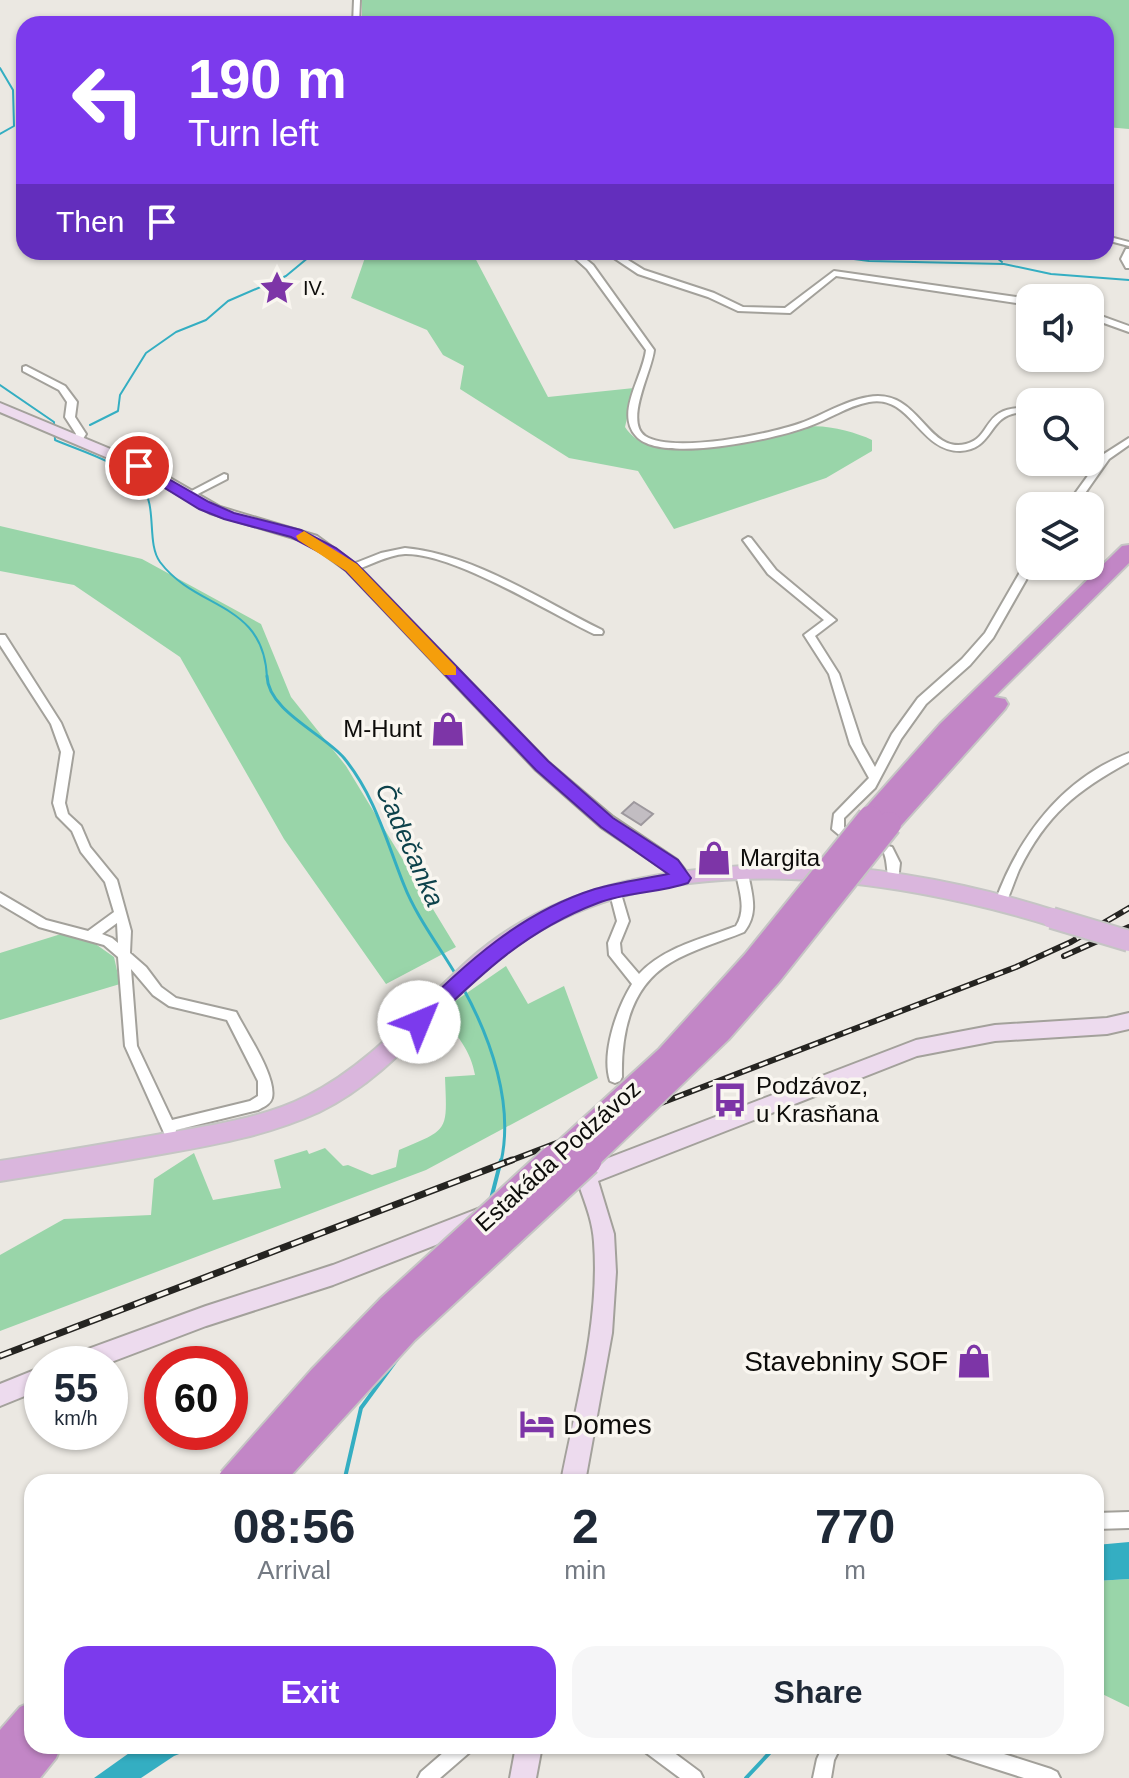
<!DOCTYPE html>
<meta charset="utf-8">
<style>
:root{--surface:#fff;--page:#f6f6f7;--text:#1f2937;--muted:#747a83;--accent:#7c3aed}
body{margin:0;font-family:Arial,sans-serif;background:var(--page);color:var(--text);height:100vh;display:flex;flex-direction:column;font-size:30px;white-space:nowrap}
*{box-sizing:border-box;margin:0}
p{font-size:26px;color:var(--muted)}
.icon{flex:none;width:44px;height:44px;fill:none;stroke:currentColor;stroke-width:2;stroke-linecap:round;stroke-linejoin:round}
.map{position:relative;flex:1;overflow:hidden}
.drawer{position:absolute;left:24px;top:1474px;width:1080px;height:280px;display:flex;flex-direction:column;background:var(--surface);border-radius:24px;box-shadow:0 2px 6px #0004}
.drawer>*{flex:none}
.top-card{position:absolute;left:16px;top:16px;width:1098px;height:244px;border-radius:24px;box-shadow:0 2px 6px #0004;background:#7c3aed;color:#fff;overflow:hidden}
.fabs{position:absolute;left:1016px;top:284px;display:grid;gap:16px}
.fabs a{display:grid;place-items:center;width:88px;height:88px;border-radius:16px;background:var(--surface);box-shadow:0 2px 6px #0004;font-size:40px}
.speed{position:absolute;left:24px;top:1346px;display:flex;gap:16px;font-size:40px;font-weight:700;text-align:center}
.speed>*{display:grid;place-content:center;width:104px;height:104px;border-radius:50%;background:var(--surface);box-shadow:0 2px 6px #0004;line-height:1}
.speed small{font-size:20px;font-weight:400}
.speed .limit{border:12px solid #d22;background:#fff;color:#111}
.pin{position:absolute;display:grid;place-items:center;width:68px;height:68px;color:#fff;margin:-34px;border:4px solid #fff;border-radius:50%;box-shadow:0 2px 8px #0007}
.me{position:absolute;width:88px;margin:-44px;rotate:45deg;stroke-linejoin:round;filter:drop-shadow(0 0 6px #0008)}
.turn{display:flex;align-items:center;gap:28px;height:168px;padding:0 40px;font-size:36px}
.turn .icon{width:104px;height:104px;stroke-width:2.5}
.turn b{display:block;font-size:56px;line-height:68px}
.then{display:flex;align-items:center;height:76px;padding:0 40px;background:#0003;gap:16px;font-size:30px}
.eta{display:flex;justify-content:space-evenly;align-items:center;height:136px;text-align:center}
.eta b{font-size:48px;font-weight:800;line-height:56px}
.action{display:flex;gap:16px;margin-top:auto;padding:16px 40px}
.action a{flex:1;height:92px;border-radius:24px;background:var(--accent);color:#fff;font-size:32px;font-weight:800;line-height:92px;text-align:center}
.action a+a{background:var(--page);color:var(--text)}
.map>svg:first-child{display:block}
.green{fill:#99d5a9}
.water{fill:#34aec2}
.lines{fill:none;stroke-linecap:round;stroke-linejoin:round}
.stream-far2{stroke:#34aec2;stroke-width:2}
.stream-far1{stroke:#34aec2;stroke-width:3}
.stream{stroke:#34aec2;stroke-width:4}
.building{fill:#c2bdc2;stroke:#9d989d;stroke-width:2}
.street-casing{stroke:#a3a19b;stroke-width:4}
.secondary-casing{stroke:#a3a19b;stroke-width:4}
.primary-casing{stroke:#c5c5c4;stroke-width:4}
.highway-casing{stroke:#c5c5c4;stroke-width:4}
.street{fill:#fff;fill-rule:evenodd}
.secondary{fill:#eddbee;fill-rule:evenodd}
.primary{fill:#dab6dd;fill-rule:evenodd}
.highway{fill:#c286c6;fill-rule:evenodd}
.rail-far1-casing{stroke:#252421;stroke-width:6}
.rail-casing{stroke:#252421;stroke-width:7}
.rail-far1{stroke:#f9f6f0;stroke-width:3;stroke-dasharray:9;stroke-linecap:butt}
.rail{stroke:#f9f6f0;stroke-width:4;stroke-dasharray:12;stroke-linecap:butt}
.primary-bridge-casing{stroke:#c5c5c4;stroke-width:24;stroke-linecap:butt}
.highway-bridge-far1-casing{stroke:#c5c5c4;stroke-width:28;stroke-linecap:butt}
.highway-bridge-casing{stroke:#c5c5c4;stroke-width:35;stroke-linecap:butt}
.primary-bridge{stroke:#dab6dd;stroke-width:20}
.highway-bridge-far1{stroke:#c286c6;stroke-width:24}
.highway-bridge{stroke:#c286c6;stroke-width:31}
.route{fill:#7c3aed;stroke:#51269a;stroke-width:2}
.slow{fill:#f59e0b}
.labels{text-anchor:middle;stroke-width:7;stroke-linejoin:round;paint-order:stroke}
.far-poi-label{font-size:20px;fill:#0d0c0a;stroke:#f9f6f0;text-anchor:start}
.poi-label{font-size:24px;fill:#0d0c0a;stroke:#f9f6f0;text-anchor:start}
.street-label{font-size:24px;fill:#0d0c0a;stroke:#f9f6f0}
.water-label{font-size:26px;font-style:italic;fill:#0d424b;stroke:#f9f6f0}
.near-poi-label{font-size:28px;fill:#0d0c0a;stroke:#f9f6f0;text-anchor:end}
</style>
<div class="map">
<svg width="1129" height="1778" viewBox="0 0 1129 1778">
<rect width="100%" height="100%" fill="#ebe8e2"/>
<path class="green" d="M 362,0 L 1129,0 L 1129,129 L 1106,127 L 1106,24 L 362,24 Z
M 367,252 L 473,254 L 548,397 L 634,388 L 625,427 C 654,473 762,436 806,427 C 825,424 855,432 872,440 L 872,451 L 826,478 L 674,529 L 638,471 L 569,458 L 460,389 L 464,366 L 443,355 L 427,330 L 351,298 Z
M 0,526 L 142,559 L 261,624 L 291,697 L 346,766 L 456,947 L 386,984 L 284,839 L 180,657 L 74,585 L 0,571 Z
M 61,934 L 94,943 L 114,957 L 120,984 L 0,1020 L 0,953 Z
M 506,966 L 528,1004 L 564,986 L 598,1078 L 426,1170 L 0,1331 L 0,1255 L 64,1219 L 151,1215 L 154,1179 L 194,1153 L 213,1200 L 281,1188 L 274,1160 L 307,1150 L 309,1154 L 325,1148 L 343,1166 L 348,1165 L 372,1175 L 396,1167 L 399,1150 C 450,1129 447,1131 445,1077 L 475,1075 C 471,1051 457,1035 442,1017 L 445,1008 Z
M 1129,1579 L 1129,1707 L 1096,1691 L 1096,1581 Z"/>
<path class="water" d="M 1129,1542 L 1129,1579 L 1096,1581 L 1096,1545 Z
M 139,1746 L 200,1746 L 174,1756 L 141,1778 L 94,1778 Z"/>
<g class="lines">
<path class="stream-far2" d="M 0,68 L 13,90 L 14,126 L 0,134
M 801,252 L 869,261 L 1004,264 L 1051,274 L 1129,280
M 989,252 L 1002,262
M 0,385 L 54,422 L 55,440 C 83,452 121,462 141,486 C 158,504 146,543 160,562 C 197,611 264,601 267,678
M 90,425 L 118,411 L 120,395 L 146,353 L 176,332 L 206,320 L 228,301 L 286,276 L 315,252"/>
<path class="stream-far1" d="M 267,676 C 268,711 324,734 344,758 C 375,796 386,840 404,885 C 416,916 439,946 456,975
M 463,988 C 491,1039 514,1104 501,1162"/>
<path class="stream" d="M 491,1199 L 501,1160
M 344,1482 L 361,1408 L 397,1359
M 746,1778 L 776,1746"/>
</g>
<path class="building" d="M 634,802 L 653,814 L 641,825 L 622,813 Z
M 707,848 L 725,851 L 726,864 L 703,864 L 702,851 Z"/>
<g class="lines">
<g class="street-casing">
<path id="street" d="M 354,0 L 360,0 L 359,24 L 353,24 Z
M 1106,236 L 1129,242 L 1129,246 L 1106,240 Z
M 1126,249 L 1129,249 L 1129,268 L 1126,268 L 1121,259 Z
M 568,252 L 577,252 L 593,265 L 654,350 C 652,371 624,421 645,436 C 672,454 771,434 801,423 C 823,415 844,401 868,397 C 919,387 926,454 966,444 C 994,437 980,405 1030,408 L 1030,414 C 1024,413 1018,412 1012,414 C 989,420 991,450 960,451 C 919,451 911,394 869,402 C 847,406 828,420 807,427 C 775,439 660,464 636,436 C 615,413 643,377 646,350 L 587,269 Z
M 605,252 L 615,252 L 644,270 L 714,293 L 743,307 L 785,308 L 834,271 L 1030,299 L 1030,305 L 836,276 L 790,313 L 738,311 L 708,297 L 638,274 Z
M 1090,312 L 1129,326 L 1129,332 L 1090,318 Z
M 26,366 L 65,386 L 77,402 L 75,417 L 86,434 L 81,442 L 78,443 L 73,440 L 76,434 L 65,417 L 67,402 L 59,390 L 23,371 L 23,367 Z
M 1129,438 L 1129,445 L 1109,459 L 1076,506 L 1066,506 L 1100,459 L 1090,458 L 1090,452 L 1104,454 Z
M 224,474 L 227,475 L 227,479 L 190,498 L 187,499 L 182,496 Z
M 748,537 L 751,538 L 776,570 L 836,620 L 815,636 L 839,674 L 862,744 L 875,767 L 892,734 L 918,698 L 962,659 L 985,633 L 1026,562 L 1030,561 L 1030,566 L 1034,566 L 993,638 L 970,665 L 926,704 L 901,739 L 875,788 L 844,818 L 844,827 L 858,838 L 892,847 L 900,863 L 898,881 L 890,881 C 886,873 888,863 884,853 L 850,844 L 832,829 L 834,814 L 869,778 L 850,744 L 829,674 L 804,635 L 824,620 L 768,574 L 743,540 Z
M 405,548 C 473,554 541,600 602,630 L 603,632 L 602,634 L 594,634 C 548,612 454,553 405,554 C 387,555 369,566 352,571 L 347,568 L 348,566 L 381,553 Z
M 0,635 L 5,635 L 61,723 L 73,752 L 65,803 L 68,814 L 81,826 L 90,847 L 117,880 L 131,931 L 130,953 L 146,967 L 161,987 L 176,998 L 236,1012 C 246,1032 277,1077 272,1098 C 270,1105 263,1107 258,1110 L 176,1130 L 175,1135 L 170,1137 L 165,1135 L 125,1046 L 118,957 L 104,945 L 39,927 L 0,904 L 0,893 L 46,920 L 88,931 L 114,912 L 105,882 L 81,852 L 72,831 L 57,816 L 53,803 L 61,752 L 51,724 L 0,645 ZM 117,923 L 118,943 L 112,938 L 102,934 ZM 131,969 L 153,995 L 169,1006 L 227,1020 L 258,1081 L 258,1096 L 250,1101 L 172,1120 L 137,1046 Z
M 1129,753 L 1129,762 C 1077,790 1046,815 1019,870 C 1014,882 1010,894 1005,905 L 997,905 L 995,902 C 1019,836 1062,779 1129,753 Z
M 742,868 L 746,870 L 748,873 C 752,895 759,913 744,932 C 720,942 693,949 670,963 C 630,987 621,1034 622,1077 L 620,1081 L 615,1083 L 610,1081 C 601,1053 617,1008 632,984 L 609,955 L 608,943 L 617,921 L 609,890 L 611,887 L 619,887 L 629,921 L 620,943 L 621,953 L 639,974 C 664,947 702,939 736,926 C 747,909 739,891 736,873 L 738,870 Z
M 1129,1512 L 1129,1528 L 1096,1529 L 1096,1513 Z
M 451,1746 L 473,1746 L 470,1752 L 440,1778 L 418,1778 L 421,1772 Z
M 642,1746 L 665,1746 L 700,1772 L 703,1778 L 680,1778 L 645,1752 Z
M 823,1746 L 841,1746 L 834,1760 L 831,1778 L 813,1778 L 817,1759 Z
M 943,1746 L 979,1746 L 1051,1769 L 1057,1772 L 1060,1778 L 1024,1778 L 952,1755 L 946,1752 Z"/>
</g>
<g class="secondary-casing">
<path id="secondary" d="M 0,403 L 144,463 L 220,507 L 317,536 L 357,565 L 548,762 L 613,817 L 677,860 L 691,878 L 688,883 L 676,883 L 665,870 L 601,827 L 536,770 L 347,571 L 307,542 L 210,513 L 134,469 L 0,412 Z
M 1129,1013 L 1129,1029 L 1107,1034 L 995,1041 L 917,1056 L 598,1181 L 614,1234 L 616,1272 L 612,1333 L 585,1482 L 561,1482 C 576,1404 600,1322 594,1242 C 593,1223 586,1205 580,1188 L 571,1191 L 564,1189 L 561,1182 L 564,1175 L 916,1040 L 995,1025 L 1107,1018 Z
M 480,1208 L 487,1211 L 491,1218 L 487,1225 L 333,1285 L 206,1326 L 106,1364 L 66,1364 L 69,1356 L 77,1353 L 206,1306 L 333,1265 Z
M 42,1367 L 42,1389 L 0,1406 L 0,1384 Z
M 516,1746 L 542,1746 L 536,1778 L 510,1778 Z"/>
</g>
<g class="primary-casing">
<path id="primary" d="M 797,864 C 888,868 973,884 1059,912 L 1062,918 L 1059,924 L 1052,926 C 891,876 652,841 508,952 C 442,1002 395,1075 319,1112 C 271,1134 219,1144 167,1153 C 112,1163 56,1172 0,1181 L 0,1161 C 58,1152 115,1142 173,1132 C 218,1124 266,1117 307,1096 C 371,1064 416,1008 468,961 C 559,879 680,866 797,864 Z"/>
</g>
<g class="highway-casing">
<path id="highway" d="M 1129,545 L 1129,563 L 994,697 L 1005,699 L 1008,704 L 1005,709 L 897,830 L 889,833 L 881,830 L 878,824 L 870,827 L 862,824 L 858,818 L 862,812 L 940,724 L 1122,546 Z
M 32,1702 L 32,1746 L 61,1746 L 56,1758 L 40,1778 L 0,1778 L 0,1730 L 20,1707 Z"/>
</g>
<use href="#street" class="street"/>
<use href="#secondary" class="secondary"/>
<use href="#primary" class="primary"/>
<use href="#highway" class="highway"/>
<g class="rail-far1-casing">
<path id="rail-far1" d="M 1064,956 L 1129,927
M 507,1162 L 1016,967 L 1071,942 L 1129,908"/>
</g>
<g class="rail-casing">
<path id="rail" d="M 0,1356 L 512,1160"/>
</g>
<use href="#rail-far1" class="rail-far1"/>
<use href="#rail" class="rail"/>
<g class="primary-bridge-casing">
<path id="primary-bridge" d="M 1052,918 L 1129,941"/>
</g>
<g class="highway-bridge-far1-casing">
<path id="highway-bridge-far1" d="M 553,1162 L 668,1057 L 754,962 L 870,818
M 584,1162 L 720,1031 L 770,974 L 889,824"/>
</g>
<g class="highway-bridge-casing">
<path id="highway-bridge" d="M 233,1482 L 323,1380 L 391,1310 L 555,1160
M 264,1482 L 403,1330 L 586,1160"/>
</g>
<use href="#primary-bridge" class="primary-bridge"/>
<use href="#highway-bridge-far1" class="highway-bridge-far1"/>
<use href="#highway-bridge" class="highway-bridge"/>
</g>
<path class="route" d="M 139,462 L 209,502 L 234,513 L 301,530 L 336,548 L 357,564 L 548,761 L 613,818 L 678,860 L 691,878 L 688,883 C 659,893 627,892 598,903 C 526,930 480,975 426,1027 L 412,1027 L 409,1022 L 412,1016 C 468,962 519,913 595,889 C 618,882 644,879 668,874 L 601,827 L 536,770 L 346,571 L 325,555 L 291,537 L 224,519 L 199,509 L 134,469 L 134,463 Z"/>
<path class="slow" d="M 304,531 L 357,564 L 456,667 L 456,675 L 444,675 L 346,571 L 298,540 L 296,536 Z"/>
<defs>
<g id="sight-bare" transform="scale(2.76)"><path d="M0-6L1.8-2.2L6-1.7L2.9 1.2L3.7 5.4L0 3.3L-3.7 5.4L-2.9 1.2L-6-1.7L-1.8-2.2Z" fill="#7d35a7" stroke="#f9f6f0" stroke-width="2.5" paint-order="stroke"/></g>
<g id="shop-bare" transform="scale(2.76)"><path d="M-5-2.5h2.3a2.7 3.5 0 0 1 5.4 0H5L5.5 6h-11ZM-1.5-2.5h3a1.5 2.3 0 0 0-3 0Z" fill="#7d35a7" stroke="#f9f6f0" stroke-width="2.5" paint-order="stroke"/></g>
<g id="bus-bare" transform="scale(2.76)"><path d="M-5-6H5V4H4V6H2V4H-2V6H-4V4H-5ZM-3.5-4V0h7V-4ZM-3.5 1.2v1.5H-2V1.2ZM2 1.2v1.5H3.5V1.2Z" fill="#7d35a7" stroke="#f9f6f0" stroke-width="2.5" paint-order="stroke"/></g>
<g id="hotel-bare" transform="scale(2.76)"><path d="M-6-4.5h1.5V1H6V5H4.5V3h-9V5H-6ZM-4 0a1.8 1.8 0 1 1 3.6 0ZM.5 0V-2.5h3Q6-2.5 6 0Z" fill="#7d35a7" stroke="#f9f6f0" stroke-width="2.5" paint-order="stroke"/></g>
</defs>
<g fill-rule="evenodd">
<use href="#sight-bare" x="277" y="288"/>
<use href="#shop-bare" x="448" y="729"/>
<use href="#shop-bare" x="714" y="858"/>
<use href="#bus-bare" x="730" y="1100"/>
<use href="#shop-bare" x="974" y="1361"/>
<use href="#hotel-bare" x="537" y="1424"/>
</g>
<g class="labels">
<g class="far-poi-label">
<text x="303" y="295">IV.</text>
</g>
<g class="poi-label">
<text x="422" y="737" text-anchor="end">M-Hunt</text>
<text x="740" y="866">Margita</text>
<text x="756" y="1094">Podzávoz,<tspan x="756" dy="28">u Krasňana</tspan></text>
</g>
<g class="street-label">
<text transform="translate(558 1156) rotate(-42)" y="8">Estakáda Podzávoz</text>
</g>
<g class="water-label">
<text transform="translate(410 845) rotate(66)" y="9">Čadečanka</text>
</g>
<g class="near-poi-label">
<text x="948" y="1371">Stavebniny SOF</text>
<text x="563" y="1434" text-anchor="start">Domes</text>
</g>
</g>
</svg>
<div class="fabs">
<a><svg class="icon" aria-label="sound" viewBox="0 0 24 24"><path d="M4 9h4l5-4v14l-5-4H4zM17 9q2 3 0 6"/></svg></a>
<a><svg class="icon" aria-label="search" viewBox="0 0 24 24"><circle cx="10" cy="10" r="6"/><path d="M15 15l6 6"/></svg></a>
<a><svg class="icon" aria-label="layers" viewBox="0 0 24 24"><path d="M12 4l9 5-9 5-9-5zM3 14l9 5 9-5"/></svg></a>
</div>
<div class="speed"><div>55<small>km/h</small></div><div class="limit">60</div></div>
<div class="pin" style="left:139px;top:466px;background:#d93025"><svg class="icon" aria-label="arrive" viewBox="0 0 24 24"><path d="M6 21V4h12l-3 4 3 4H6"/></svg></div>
<svg class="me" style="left:419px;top:1022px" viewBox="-20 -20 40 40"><circle r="19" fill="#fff"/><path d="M0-13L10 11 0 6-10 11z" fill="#7c3aed"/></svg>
<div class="top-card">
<div class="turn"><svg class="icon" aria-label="left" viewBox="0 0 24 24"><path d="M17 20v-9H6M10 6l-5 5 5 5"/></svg><div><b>190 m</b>Turn left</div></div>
<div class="then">Then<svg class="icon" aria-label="arrive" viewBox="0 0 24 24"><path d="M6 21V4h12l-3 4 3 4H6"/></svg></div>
</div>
<section class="drawer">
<div class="eta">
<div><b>08:56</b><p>Arrival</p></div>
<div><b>2</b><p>min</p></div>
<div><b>770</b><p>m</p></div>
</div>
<div class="action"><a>Exit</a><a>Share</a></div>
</section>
</div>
